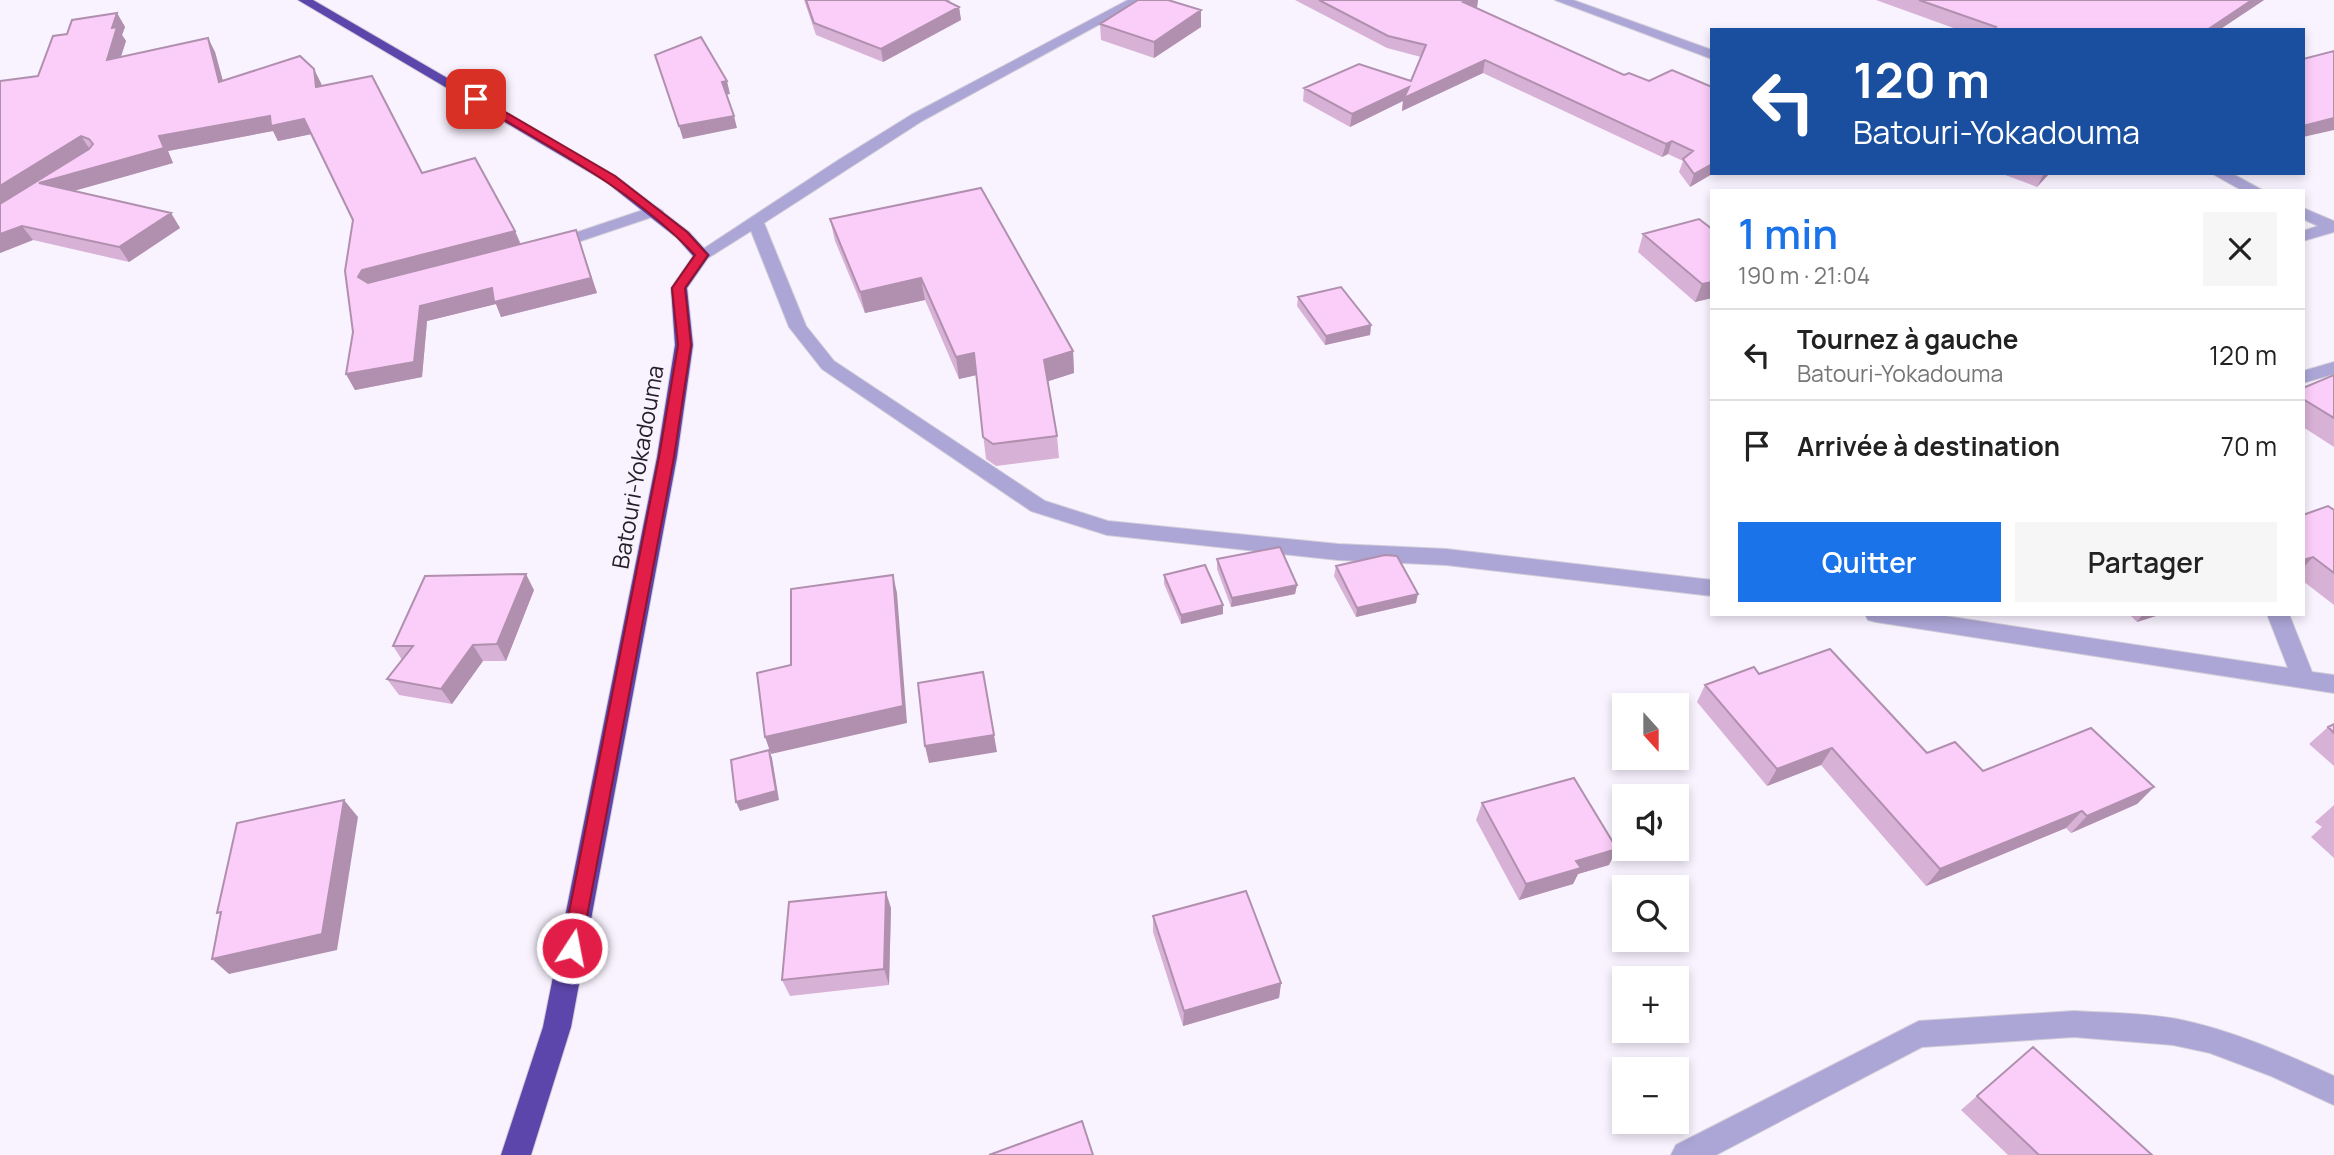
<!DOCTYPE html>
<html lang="fr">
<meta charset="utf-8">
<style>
:root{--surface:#fff;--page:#f6f6f6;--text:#222;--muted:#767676;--line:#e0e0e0;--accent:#1a73e8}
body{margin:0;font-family:Manrope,sans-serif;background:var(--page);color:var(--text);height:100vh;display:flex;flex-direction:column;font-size:26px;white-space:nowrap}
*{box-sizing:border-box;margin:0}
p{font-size:23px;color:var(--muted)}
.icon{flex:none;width:38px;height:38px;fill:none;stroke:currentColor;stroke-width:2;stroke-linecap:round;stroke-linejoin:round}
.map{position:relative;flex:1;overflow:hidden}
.panel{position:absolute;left:1710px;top:189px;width:595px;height:427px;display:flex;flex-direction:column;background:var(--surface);border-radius:0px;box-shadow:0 4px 10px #0003}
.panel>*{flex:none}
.guide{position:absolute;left:1710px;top:28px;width:595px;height:147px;border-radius:0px;box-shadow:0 4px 10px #0003;background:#1a4fa0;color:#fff;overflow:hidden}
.needle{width:46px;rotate:159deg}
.tools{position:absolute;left:1612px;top:693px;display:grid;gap:14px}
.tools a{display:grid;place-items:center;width:77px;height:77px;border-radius:0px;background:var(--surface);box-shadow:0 4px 10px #0003;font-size:35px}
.pin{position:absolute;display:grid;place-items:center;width:60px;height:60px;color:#fff;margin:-30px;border-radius:14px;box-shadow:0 4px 10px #0006}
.me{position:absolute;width:77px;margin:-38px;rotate:11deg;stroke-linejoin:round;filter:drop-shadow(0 0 5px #0008)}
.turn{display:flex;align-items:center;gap:24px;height:147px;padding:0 28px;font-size:32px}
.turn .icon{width:91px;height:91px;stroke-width:2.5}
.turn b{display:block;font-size:49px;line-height:60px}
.round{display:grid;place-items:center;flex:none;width:74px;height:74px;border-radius:0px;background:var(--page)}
.headline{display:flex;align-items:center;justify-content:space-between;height:119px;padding:0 28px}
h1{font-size:42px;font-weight:600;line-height:52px;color:var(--accent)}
.primary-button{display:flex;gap:14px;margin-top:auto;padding:14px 28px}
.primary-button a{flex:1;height:80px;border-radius:0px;background:var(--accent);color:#fff;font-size:28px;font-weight:600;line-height:80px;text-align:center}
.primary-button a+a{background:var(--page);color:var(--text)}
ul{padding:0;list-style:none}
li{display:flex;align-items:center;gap:21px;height:91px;padding:0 28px;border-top:2px solid var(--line)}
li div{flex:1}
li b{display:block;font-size:26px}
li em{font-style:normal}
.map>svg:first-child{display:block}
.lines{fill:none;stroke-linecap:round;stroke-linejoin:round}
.minor-casing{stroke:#d3cdd8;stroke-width:2}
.highway-casing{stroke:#d3cdd8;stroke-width:2}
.minor{fill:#aca6d7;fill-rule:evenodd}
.highway{fill:#5d46ab;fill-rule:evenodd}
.wall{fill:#d8b1d6}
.shaded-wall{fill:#b090ae}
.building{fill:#fbcef9;stroke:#b090ae;stroke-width:2}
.route{fill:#e11d48;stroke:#92132f;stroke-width:2}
.labels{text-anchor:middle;stroke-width:5;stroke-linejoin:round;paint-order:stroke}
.street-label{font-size:23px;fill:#241e29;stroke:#f9f3ff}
</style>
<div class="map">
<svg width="2334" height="1155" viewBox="0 0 2334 1155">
<rect width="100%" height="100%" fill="#f9f3ff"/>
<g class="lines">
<g class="minor-casing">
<path id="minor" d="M 1128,0 L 1144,0 L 922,121 L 764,223 L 806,326 L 834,361 L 1045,501 L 1108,521 L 1338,544 L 1446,549 L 1712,580 L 1712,596 L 1446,565 L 1338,560 L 1107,535 L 1031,511 L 822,369 L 789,327 L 751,231 L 708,258 L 696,258 L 694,255 L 840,159 L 911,115 Z
M 1555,0 L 1573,0 L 1712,50 L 1712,59 Z
M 2211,173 L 2231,173 L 2264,191 L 2243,191 Z
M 655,206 L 663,211 L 661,214 L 560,248 L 548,248 L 546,245 L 548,242 Z
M 2303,208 L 2334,221 L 2334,232 L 2303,241 L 2303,231 L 2318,226 L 2303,219 Z
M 2334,362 L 2334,374 L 2303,383 L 2303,371 Z
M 1865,614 L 1932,614 L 2288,668 L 2267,614 L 2289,614 L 2312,672 L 2334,675 L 2334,693 L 1876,622 L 1868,620 Z
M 2074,1011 C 2108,1013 2143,1013 2177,1019 C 2232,1030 2283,1053 2334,1076 L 2334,1105 L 2271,1076 L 2210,1053 L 2173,1045 L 2074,1037 L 1922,1047 L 1716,1155 L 1671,1155 L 1676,1145 L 1919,1021 Z"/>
</g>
<g class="highway-casing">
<path id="highway" d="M 298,0 L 313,0 L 616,176 L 689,232 L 710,255 L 687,288 L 693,345 L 677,457 L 571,1027 L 531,1155 L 501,1155 L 543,1027 L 657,457 L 675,345 L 671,288 L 693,256 L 677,238 L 606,182 Z"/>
</g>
<use href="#minor" class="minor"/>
<use href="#highway" class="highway"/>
</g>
<path class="wall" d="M 804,0 L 951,0 L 948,1 L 959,7 L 961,20 L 883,62 L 816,35 Z
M 1295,0 L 1478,0 L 1477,7 L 1475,8 L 1624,75 L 1629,73 L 1712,173 L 1690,187 L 1679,172 L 1683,161 L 1668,154 L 1662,157 L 1483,73 L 1402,111 L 1403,101 L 1350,127 L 1303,101 L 1304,88 L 1411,81 L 1421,57 L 1387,48 Z
M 1876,0 L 2264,0 L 2219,30 L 1959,30 Z
M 1201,10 L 1201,27 L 1154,58 L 1101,40 L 1100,24 Z
M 117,13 L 125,27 L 122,35 L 126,41 L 121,57 L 208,38 L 215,52 L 223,81 L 321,83 L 322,86 L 422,173 L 515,231 L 521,244 L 576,230 L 597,293 L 501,317 L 496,304 L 427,321 L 422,377 L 355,390 L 346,374 L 353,332 L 353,220 L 311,134 L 278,141 L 273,131 L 168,151 L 173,163 L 73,191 L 171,213 L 180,228 L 129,262 L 33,240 L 0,253 L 38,76 L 67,34 Z
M 2000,173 L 2050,173 L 2037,187 Z
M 830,219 L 1073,351 L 1074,373 L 1048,381 L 1057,436 L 1059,458 L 996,466 L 986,459 L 976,375 L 959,379 L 925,300 L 865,313 L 835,241 Z
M 1712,229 L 1712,298 L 1695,302 L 1638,252 L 1643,234 Z
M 1298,297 L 1371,325 L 1370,335 L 1325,345 L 1297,306 Z
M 2334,375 L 2334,447 L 2303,427 L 2303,388 Z
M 2334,510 L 2334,605 L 2303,581 L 2303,515 Z
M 1217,559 L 1297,585 L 1295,594 L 1231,607 L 1217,569 Z
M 1336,566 L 1416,603 L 1356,617 L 1334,576 Z
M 1164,575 L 1223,614 L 1181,624 L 1164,584 Z
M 534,590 L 506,661 L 483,661 L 452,704 L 399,695 L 387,679 L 402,660 L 393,646 Z
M 2129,614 L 2162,614 L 2137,622 Z
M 1759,674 L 1927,753 L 1983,771 L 2154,787 L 2137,804 L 2071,833 L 2066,828 L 1926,886 L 1821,765 L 1767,786 L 1697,702 L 1705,685 Z
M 2334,724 L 2334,766 L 2309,744 L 2328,727 Z
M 1482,803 L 1609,865 L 1578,874 L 1573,884 L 1519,900 L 1476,820 Z
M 2334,805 L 2334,858 L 2311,837 L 2322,827 L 2315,822 Z
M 891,908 L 889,985 L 790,996 L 782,980 Z
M 1153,916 L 1281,983 L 1279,998 L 1183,1026 L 1153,932 Z
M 2033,1047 L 2152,1155 L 2008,1155 L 1961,1110 Z"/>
<path class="shaded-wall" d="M 1467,0 L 1478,0 L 1477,7 L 1461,14 L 1463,2 Z
M 2252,0 L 2264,0 L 2219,30 L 2207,30 Z
M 959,7 L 961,20 L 883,62 L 881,49 Z
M 1201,10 L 1201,27 L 1154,58 L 1154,42 Z
M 117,13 L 125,27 L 122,35 L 126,41 L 115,74 L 107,60 L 112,28 Z
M 208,38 L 215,52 L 227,96 L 219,82 Z
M 1485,60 L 1483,73 L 1402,111 L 1403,101 L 1350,127 L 1352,114 L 1409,87 Z
M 314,69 L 321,83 L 324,101 L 316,87 Z
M 727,81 L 730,94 L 725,95 L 722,82 Z
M 270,116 L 304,119 L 312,134 L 278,141 L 273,131 L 168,151 L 173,163 L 49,198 L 0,208 L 0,186 L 81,136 L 91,151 L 159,136 Z
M 734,116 L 737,128 L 683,139 L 679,126 Z
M 2334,118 L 2334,130 L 2303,137 L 2303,126 Z
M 1672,141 L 1668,154 L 1662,157 L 1666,144 Z
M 1712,164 L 1712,173 L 1714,173 L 1690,187 L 1694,174 Z
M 2044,173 L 2050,173 L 2037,187 Z
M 171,213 L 180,228 L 129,262 L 119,247 Z
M 22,226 L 33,240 L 0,253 L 0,234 Z
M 576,230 L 597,293 L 501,317 L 496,304 L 427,321 L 422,377 L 355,390 L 346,374 L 420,306 Z
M 515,231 L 521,246 L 366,292 L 358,277 L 362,270 Z
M 921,278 L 925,300 L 865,313 L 860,292 Z
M 1712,282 L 1712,298 L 1695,302 L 1702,284 Z
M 1371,325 L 1370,335 L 1325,345 L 1326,336 Z
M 1073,351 L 1074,373 L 1046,382 L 1044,360 Z
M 974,353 L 977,375 L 959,379 L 956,357 Z
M 2313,557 L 2303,568 L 2303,560 Z
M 526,574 L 534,590 L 506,661 L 497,644 Z
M 893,575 L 897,593 L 907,723 L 771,754 L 765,737 Z
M 1297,585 L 1295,594 L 1231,607 L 1232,598 Z
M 1418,594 L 1416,603 L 1356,617 L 1357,608 Z
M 1223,605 L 1223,614 L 1181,624 L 1181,615 Z
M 2143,614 L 2162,614 L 2137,622 Z
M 473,645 L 483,661 L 452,704 L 441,689 Z
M 994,735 L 997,752 L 929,763 L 925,746 Z
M 1832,748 L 1821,765 L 1767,786 L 1777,769 Z
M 769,750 L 772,758 L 779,800 L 740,811 L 736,802 Z
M 2154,787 L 2137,804 L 2071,833 L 2087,816 Z
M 344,800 L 358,817 L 337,950 L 229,974 L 212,959 Z
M 2082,811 L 2066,828 L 1926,886 L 1940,869 Z
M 1617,849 L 1609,865 L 1578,874 L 1573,884 L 1519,900 L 1526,884 L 1576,861 Z
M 886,892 L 891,908 L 889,985 L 884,969 Z
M 1281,983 L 1279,998 L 1183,1026 L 1184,1011 Z"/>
<path class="building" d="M 806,0 L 945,0 L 959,7 L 881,49 L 814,23 Z
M 1138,0 L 1168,0 L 1201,10 L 1154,42 L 1100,24 Z
M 1319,0 L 1467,0 L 1463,2 L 1624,75 L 1629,73 L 1649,81 L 1672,70 L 1712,87 L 1712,164 L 1694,174 L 1683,159 L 1693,151 L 1672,141 L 1666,144 L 1485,60 L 1404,98 L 1409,87 L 1352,114 L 1304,88 L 1359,64 L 1411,81 L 1426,45 L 1388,36 Z
M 1919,0 L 2252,0 L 2207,30 L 1993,30 L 1996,27 Z
M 117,13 L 112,28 L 117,27 L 107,60 L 208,38 L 219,82 L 300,56 L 314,69 L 316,87 L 372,76 L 422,173 L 475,158 L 515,231 L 362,270 L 358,277 L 368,283 L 576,230 L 591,278 L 494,302 L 492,288 L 420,306 L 414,362 L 346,374 L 353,332 L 345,271 L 353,220 L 304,119 L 271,126 L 270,116 L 159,136 L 164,148 L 39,183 L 171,213 L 119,247 L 22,226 L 0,234 L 0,204 L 89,149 L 93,144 L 89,139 L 81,136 L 0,186 L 0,81 L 38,76 L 53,36 L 67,34 L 72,20 Z
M 701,37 L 727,81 L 722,82 L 734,116 L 679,126 L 655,55 Z
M 2334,51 L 2334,118 L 2303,126 L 2303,59 Z
M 981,188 L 1073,351 L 1044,360 L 1057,436 L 993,444 L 983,437 L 974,353 L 956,357 L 921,278 L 860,292 L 830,219 Z
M 1699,219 L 1712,229 L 1712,282 L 1702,284 L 1643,234 Z
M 1341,287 L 1371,325 L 1326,336 L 1298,297 Z
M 2334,375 L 2334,418 L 2303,399 L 2303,388 Z
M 2328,506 L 2334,510 L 2334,573 L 2313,557 L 2303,560 L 2303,515 Z
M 1280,547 L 1297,585 L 1232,598 L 1217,559 Z
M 1385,555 L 1397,556 L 1418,594 L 1357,608 L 1336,566 Z
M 1205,565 L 1223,605 L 1181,615 L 1164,575 Z
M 526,574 L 497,644 L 473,645 L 441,689 L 387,679 L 413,646 L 393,646 L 425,576 Z
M 893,575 L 903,706 L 765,737 L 757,673 L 791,665 L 791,589 Z
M 1830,649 L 1927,753 L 1955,742 L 1983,771 L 2091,728 L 2154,787 L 2087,816 L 2082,811 L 1940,869 L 1832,748 L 1777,769 L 1705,685 L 1754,667 L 1759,674 Z
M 983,672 L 994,735 L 925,746 L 918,683 Z
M 2334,724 L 2334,733 L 2328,727 Z
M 769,750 L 776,791 L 736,802 L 731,760 Z
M 1574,778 L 1617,849 L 1576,861 L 1581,868 L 1526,884 L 1482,803 Z
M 344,800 L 322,934 L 212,959 L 221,912 L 217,913 L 237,823 Z
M 1246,891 L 1281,983 L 1184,1011 L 1153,916 Z
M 886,892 L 884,969 L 782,980 L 789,902 Z
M 2033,1047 L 2152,1155 L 2039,1155 L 1977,1096 Z
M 1082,1121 L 1093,1155 L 989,1155 Z"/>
<path class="route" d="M 476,95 L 615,176 L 687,232 L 708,255 L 685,288 L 691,345 L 674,457 L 581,948 L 579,955 L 572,957 L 565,955 L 562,948 L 659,457 L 678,345 L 672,288 L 695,255 C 633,189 549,147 472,101 L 470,99 Z"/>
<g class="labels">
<g class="street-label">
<text transform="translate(638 467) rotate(-80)" y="8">Batouri-Yokadouma</text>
</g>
</g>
</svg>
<div class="tools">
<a><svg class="needle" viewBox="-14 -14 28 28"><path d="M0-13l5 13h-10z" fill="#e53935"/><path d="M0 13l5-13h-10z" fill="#767676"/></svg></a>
<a><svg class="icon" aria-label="sound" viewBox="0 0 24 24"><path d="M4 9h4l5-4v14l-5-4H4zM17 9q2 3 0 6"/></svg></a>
<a><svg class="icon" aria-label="search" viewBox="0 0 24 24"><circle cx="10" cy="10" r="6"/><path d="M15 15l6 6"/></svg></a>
<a>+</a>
<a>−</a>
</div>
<div class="pin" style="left:476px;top:99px;background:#d93025"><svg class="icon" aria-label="arrive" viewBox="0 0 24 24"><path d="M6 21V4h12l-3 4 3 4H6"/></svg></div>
<svg class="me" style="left:572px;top:948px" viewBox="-20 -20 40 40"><circle r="17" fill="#e11d48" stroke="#fff" stroke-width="3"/><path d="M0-11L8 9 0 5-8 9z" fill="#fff"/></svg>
<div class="guide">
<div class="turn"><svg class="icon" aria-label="left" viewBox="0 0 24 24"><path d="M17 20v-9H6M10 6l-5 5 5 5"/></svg><div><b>120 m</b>Batouri-Yokadouma</div></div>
</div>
<section class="panel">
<div class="headline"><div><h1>1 min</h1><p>190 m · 21:04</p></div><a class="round"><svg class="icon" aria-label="close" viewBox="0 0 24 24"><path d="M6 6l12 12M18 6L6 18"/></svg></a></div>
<ul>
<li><svg class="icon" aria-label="left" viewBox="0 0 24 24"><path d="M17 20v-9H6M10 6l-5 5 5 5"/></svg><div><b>Tournez à gauche</b><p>Batouri-Yokadouma</p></div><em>120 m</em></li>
<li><svg class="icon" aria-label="arrive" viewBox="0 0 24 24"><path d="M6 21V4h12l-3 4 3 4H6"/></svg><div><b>Arrivée à destination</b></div><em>70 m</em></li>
</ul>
<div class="primary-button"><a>Quitter</a><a>Partager</a></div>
</section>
</div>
